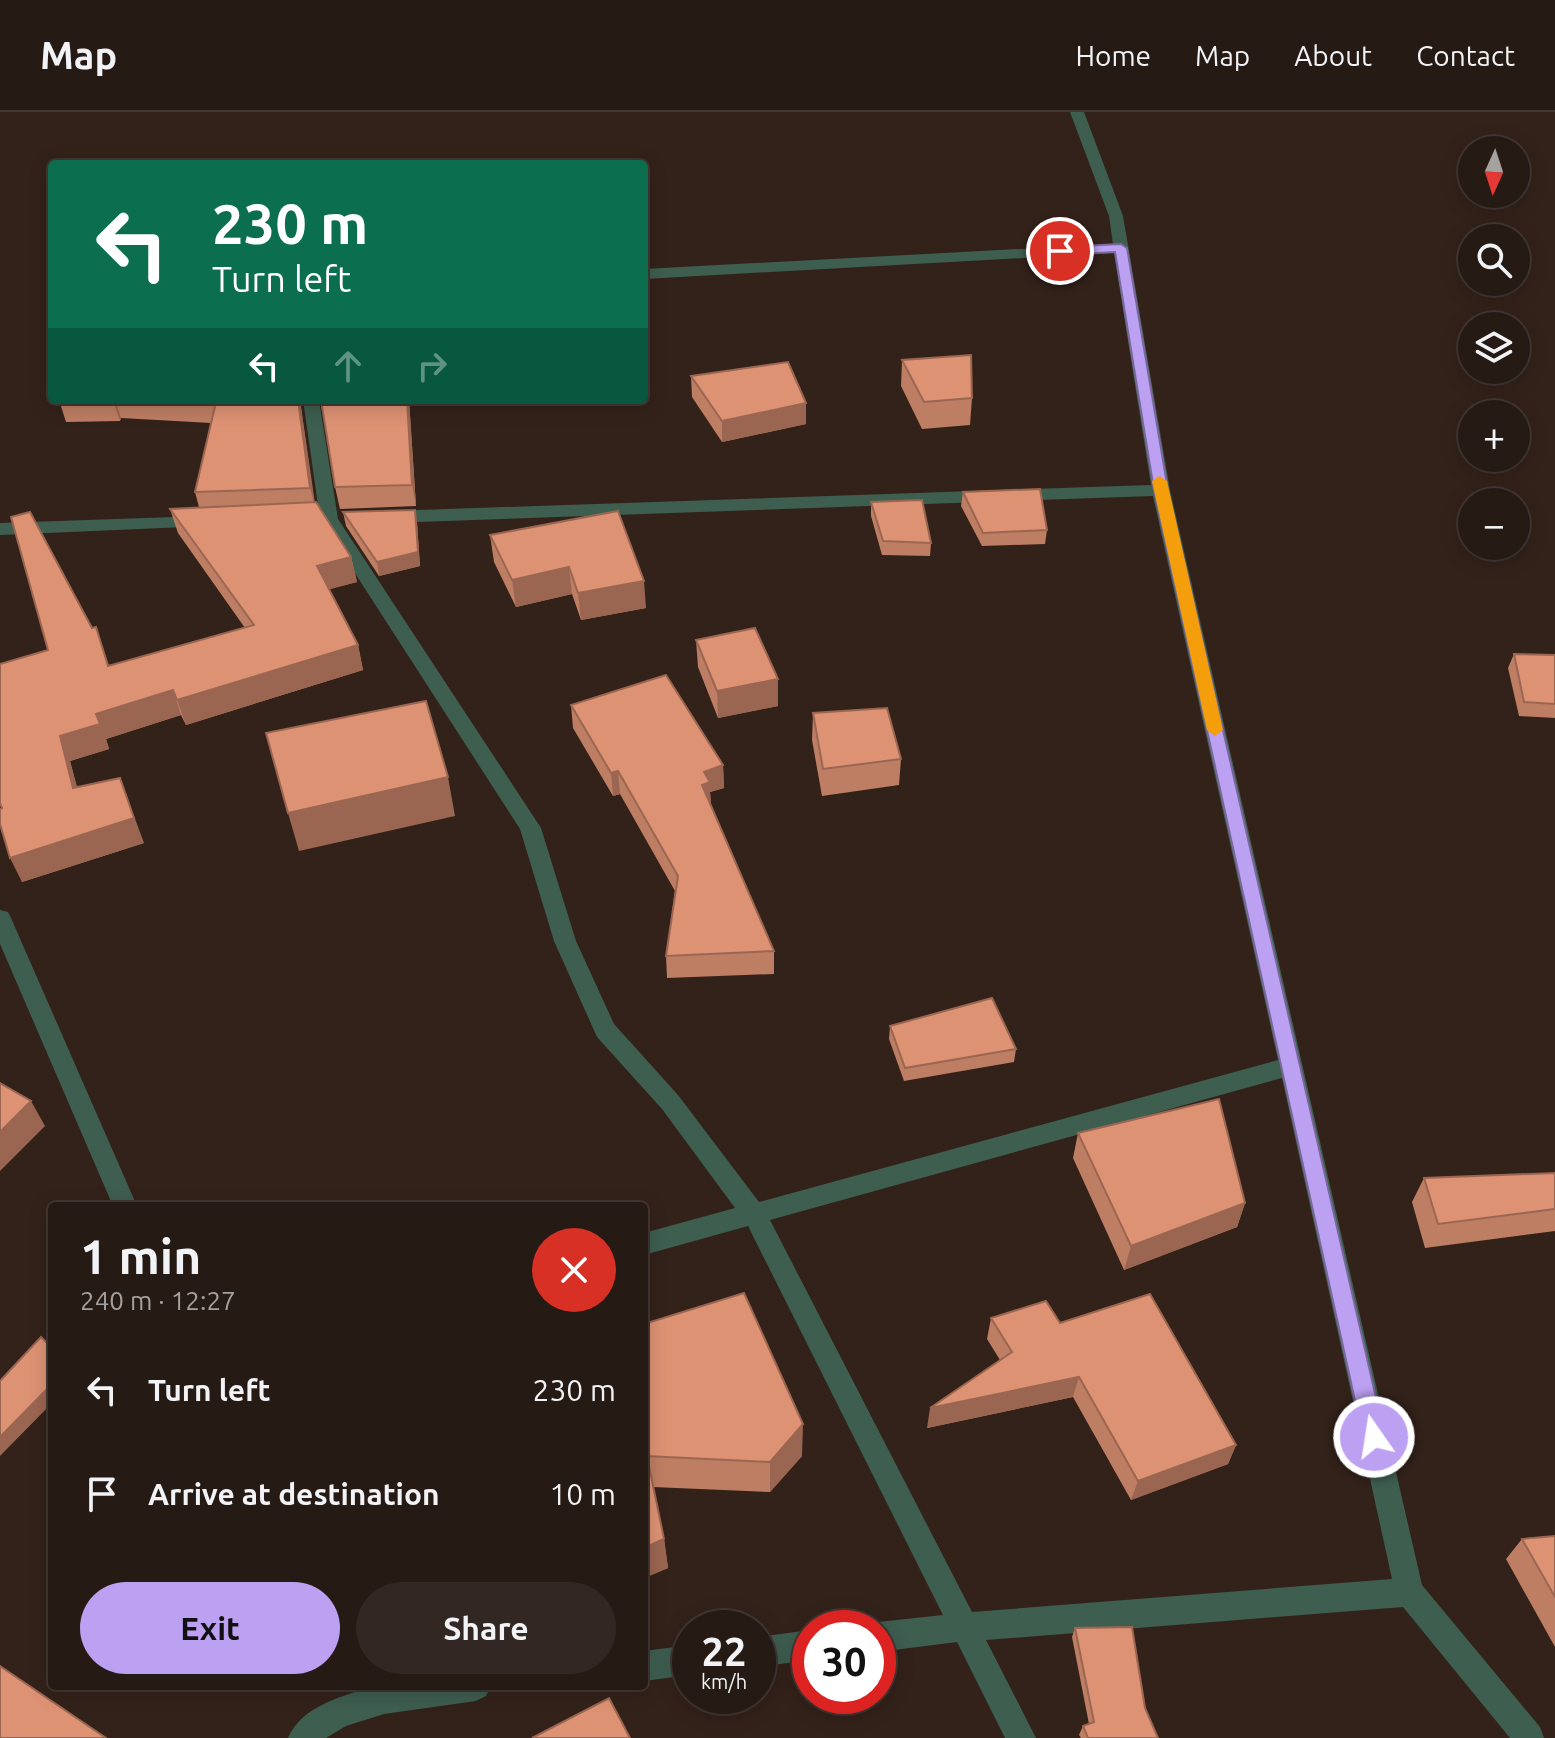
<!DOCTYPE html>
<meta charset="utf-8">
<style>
:root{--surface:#261a14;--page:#322722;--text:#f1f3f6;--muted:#a4a1a0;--line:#423834;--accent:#bca0f2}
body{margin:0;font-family:Ubuntu,sans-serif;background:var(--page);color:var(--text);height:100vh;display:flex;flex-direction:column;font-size:30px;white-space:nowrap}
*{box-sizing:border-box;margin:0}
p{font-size:26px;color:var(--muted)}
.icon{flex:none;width:44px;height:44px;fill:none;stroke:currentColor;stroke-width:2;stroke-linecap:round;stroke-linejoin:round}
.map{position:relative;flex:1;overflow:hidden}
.details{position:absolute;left:48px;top:1090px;width:600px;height:488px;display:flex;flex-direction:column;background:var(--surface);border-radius:8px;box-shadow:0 4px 20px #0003,0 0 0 2px var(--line)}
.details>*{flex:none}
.banner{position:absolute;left:48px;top:48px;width:600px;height:244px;border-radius:8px;box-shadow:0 4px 20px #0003,0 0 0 2px var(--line);background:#0b6e4f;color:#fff;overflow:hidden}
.needle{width:52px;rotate:183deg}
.buttons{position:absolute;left:1458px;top:24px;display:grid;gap:16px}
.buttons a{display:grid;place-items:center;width:72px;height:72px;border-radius:50%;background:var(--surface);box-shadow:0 4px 20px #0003,0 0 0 2px var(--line);font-size:40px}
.speed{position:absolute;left:672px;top:1498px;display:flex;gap:16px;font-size:40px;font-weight:700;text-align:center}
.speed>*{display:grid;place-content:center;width:104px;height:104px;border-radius:50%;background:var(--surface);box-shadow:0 4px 20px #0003,0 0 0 2px var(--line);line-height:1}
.speed small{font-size:20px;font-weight:400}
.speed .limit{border:12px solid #d22;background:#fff;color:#111}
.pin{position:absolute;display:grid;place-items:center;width:68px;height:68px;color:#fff;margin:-34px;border:4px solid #fff;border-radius:50%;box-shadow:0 2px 8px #0007}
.me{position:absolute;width:88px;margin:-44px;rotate:347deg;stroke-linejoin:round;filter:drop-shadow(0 0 6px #0008)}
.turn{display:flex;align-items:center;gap:28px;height:168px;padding:0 32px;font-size:36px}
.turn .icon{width:104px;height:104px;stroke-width:2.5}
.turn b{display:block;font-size:56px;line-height:68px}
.lanes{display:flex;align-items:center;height:76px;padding:0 32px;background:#0003;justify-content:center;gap:40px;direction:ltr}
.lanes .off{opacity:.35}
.round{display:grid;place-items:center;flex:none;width:84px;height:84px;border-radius:42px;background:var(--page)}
.head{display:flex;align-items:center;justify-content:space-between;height:136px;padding:0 32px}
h1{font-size:48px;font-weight:700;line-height:60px}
.action{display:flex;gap:16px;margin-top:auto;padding:16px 32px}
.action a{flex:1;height:92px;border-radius:48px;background:var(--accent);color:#111;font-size:32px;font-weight:700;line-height:92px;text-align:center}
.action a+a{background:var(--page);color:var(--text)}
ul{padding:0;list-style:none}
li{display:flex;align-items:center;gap:24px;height:104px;padding:0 32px}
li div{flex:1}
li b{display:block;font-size:30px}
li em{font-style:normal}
header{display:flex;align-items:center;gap:48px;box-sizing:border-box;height:112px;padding:0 40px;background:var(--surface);border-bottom:2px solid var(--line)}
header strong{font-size:38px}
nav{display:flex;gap:44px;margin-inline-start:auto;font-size:28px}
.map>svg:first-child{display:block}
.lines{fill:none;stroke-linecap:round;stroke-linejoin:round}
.minor{fill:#3e5e50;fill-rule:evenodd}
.wall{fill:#be7e64}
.shaded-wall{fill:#9b6651}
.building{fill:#dd9274;stroke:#9b6651;stroke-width:2}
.route{fill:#bca0f2;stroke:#7a689d;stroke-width:2}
.slow{fill:#f59e0b}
</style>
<header>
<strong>Map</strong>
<nav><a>Home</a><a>Map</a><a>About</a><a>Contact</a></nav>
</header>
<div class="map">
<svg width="1555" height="1626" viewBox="0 0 1555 1626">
<rect width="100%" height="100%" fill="#33221a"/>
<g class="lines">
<path class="minor" d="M 1070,0 L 1084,0 L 1123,104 L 1170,378 L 1422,1473 L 1540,1615 L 1544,1626 L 1510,1626 L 1403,1495 L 986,1528 L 1036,1626 L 1005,1626 L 957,1530 L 878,1540 L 878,1516 L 868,1515 L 878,1510 L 943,1503 L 748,1114 L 644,1143 L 644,1121 L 735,1096 L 662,997 L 597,925 L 554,829 L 520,717 L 320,407 L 303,288 L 319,288 L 338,407 L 541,716 L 576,829 L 614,912 L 678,983 L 759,1090 L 1278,948 L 1153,384 L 389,411 L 380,405 L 389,399 L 1151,373 L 1114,141 L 644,167 L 644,157 L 1113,132 L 1109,104 ZM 1282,966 L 1392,1467 L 972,1500 L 770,1108 Z
M 203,404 L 209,406 L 212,410 L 209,414 L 0,423 L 0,411 Z
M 0,798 L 8,800 L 11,806 L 137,1094 L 113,1094 L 0,832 Z
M 810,1518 L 810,1548 L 758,1555 L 758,1525 Z
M 690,1533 L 690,1563 L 644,1569 L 644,1539 Z
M 377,1574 L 491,1574 L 486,1584 L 476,1589 L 384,1602 L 346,1614 L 326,1626 L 288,1626 C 301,1594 346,1582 377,1574 Z"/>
</g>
<path class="wall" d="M 902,248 L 972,286 L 970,313 L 922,317 L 901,274 Z
M 691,264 L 806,291 L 806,312 L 722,330 L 692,285 Z
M 59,288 L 300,288 L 314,390 L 351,445 L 357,470 L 329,477 L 358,533 L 363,558 L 186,613 L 181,603 L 106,627 L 109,637 L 70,649 L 77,675 L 144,731 L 22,770 L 2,696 L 48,538 L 96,515 L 109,554 L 245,516 L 178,421 L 170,397 L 199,395 L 195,380 L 211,311 L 121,306 L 120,309 L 66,310 Z
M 409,288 L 416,394 L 340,397 L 335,375 Z
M 963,380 L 1047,418 L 1045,432 L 982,434 L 961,394 Z
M 871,390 L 931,431 L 930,444 L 882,443 L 871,404 Z
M 618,399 L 646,496 L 581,508 L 572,482 L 516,495 L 494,450 L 490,423 Z
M 343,400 L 417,411 L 420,454 L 379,464 L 346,414 Z
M 696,528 L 778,594 L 718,606 L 698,555 Z
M 1514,542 L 1555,543 L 1555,606 L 1519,604 L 1508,556 Z
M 571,593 L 723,653 L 724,676 L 710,680 L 711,693 L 774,839 L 774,862 L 667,866 L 666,844 L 675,779 L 620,682 L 613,684 L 573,616 Z
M 813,601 L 901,647 L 899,673 L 822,684 L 812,628 Z
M 890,914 L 1016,937 L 1014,950 L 904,969 L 889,927 Z
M 1078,1021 L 1245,1091 L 1237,1115 L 1124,1158 L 1073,1046 Z
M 1555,1061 L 1555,1119 L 1425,1136 L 1412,1090 L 1424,1066 Z
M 991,1206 L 1060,1211 L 1236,1333 L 1228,1352 L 1131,1388 L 1073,1285 L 927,1316 L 1000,1248 L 987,1227 Z
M 644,1212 L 802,1344 L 770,1380 L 653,1375 L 664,1427 L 668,1456 L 644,1466 Z
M 1555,1424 L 1555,1535 L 1506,1447 L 1522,1427 Z
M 1075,1516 L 1145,1596 L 1158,1626 L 1081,1626 L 1079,1623 L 1083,1614 L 1089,1612 L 1072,1525 Z"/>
<path class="shaded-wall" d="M 113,288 L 115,288 L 121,306 L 120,309 Z
M 298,288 L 300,288 L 316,398 L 310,376 Z
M 407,288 L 409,288 L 416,394 L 412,373 Z
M 806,291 L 806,312 L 722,330 L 722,309 Z
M 415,398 L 417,411 L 420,454 L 379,464 L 377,450 Z
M 351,445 L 357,470 L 323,479 L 317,454 Z
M 569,455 L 572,482 L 516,495 L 512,468 Z
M 644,469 L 646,496 L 581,508 L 578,481 Z
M 358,533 L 363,558 L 186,613 L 177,588 Z
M 778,567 L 778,594 L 718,606 L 717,579 Z
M 173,578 L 181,603 L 106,627 L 109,637 L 70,649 L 83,700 L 73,676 L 60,624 L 96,602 Z
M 723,653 L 724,676 L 710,680 L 711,693 L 702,673 L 704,660 Z
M 618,659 L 620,682 L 613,684 L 611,661 Z
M 448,665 L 455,704 L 299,739 L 288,701 Z
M 120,666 L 144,731 L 22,770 L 10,746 Z
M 31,989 L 45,1014 L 0,1059 L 0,1020 Z
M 1245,1091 L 1237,1115 L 1124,1158 L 1131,1134 Z
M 1079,1265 L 1073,1285 L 927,1316 L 930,1296 Z
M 52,1272 L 52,1291 L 0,1344 L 0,1325 Z
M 803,1312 L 802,1344 L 770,1380 L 770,1350 Z
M 1236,1333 L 1228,1352 L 1131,1388 L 1138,1369 Z
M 664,1427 L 668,1456 L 644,1466 L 644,1436 Z"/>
<path class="building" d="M 971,243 L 972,286 L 924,290 L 902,248 Z
M 788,250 L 806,291 L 722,309 L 691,264 Z
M 178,288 L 298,288 L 310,376 L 195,380 L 216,290 Z
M 321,288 L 407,288 L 412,373 L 335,375 Z
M 1040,377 L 1047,418 L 983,421 L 963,380 Z
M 922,388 L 931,431 L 883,429 L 871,390 Z
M 316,390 L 351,445 L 317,454 L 358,533 L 177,588 L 173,578 L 96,602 L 100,612 L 60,624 L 73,676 L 120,666 L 134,706 L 10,746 L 0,712 L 0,697 L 2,696 L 0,691 L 0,552 L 48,538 L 11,405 L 30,400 L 92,516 L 96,515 L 108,554 L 254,513 L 170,397 Z
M 415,398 L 418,440 L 377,450 L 343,400 Z
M 618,399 L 644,469 L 578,481 L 569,455 L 512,468 L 490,423 Z
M 755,516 L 778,567 L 717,579 L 696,528 Z
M 1514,542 L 1555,543 L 1555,592 L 1524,590 Z
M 666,563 L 723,653 L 704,660 L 710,670 L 702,673 L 774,839 L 666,844 L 678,764 L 618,659 L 611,661 L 571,593 Z
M 426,589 L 448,665 L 288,701 L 266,621 Z
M 887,596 L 901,647 L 823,657 L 813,601 Z
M 992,886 L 1016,937 L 905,956 L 890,914 Z
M 0,971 L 31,989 L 0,1020 Z
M 1219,987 L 1245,1091 L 1131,1134 L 1078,1021 Z
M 1555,1061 L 1555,1097 L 1438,1112 L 1424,1066 Z
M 744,1181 L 803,1312 L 770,1350 L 647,1344 L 664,1427 L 644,1436 L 644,1212 Z
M 1150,1182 L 1236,1333 L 1138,1369 L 1079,1265 L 930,1296 L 1012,1240 L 991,1206 L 1046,1189 L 1060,1211 Z
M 41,1225 L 52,1236 L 52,1272 L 0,1325 L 0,1269 Z
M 1555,1424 L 1555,1485 L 1522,1427 Z
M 1132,1515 L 1145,1596 L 1158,1626 L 1088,1626 L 1083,1614 L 1094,1610 L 1075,1516 Z
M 0,1554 L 106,1626 L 0,1626 Z
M 609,1586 L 630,1626 L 532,1626 Z"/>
<path class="route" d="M 1121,132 L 1127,136 L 1168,378 L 1385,1325 L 1382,1332 L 1374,1336 L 1366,1332 L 1363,1325 L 1154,378 L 1115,140 L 1060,143 L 1053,139 L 1060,135 Z"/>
<path class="slow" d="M 1159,364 L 1167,369 L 1223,618 L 1215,624 L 1207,618 L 1152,369 Z"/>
</svg>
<div class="buttons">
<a><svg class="needle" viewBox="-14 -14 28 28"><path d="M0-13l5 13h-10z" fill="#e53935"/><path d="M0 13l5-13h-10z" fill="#a4a1a0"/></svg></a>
<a><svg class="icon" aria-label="search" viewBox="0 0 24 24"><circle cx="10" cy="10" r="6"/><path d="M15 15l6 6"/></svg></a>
<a><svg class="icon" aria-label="layers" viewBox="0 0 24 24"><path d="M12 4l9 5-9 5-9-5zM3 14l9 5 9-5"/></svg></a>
<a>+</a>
<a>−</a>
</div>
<div class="speed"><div>22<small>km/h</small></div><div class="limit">30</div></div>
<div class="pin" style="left:1060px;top:139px;background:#d93025"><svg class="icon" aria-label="arrive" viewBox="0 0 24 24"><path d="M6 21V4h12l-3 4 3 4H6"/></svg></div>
<svg class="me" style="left:1374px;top:1325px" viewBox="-20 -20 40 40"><circle r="17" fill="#bca0f2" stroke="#fff" stroke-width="3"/><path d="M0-11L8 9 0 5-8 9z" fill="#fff"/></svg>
<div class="banner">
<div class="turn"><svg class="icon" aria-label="left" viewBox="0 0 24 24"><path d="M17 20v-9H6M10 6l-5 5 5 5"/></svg><div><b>230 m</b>Turn left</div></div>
<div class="lanes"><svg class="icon" aria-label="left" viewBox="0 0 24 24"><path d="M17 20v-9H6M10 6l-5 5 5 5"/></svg><svg class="icon off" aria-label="ahead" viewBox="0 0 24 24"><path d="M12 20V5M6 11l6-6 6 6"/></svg><svg class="icon off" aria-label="right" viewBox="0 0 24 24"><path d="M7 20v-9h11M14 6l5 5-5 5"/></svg></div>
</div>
<section class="details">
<div class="head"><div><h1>1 min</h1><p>240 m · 12:27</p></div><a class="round" style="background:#d93025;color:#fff"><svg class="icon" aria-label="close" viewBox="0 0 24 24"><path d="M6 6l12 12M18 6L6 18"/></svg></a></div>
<ul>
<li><svg class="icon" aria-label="left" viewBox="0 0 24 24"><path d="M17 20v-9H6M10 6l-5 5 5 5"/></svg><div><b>Turn left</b></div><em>230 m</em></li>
<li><svg class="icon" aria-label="arrive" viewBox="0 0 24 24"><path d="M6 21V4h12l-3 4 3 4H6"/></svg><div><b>Arrive at destination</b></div><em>10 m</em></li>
</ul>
<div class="action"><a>Exit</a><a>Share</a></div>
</section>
</div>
